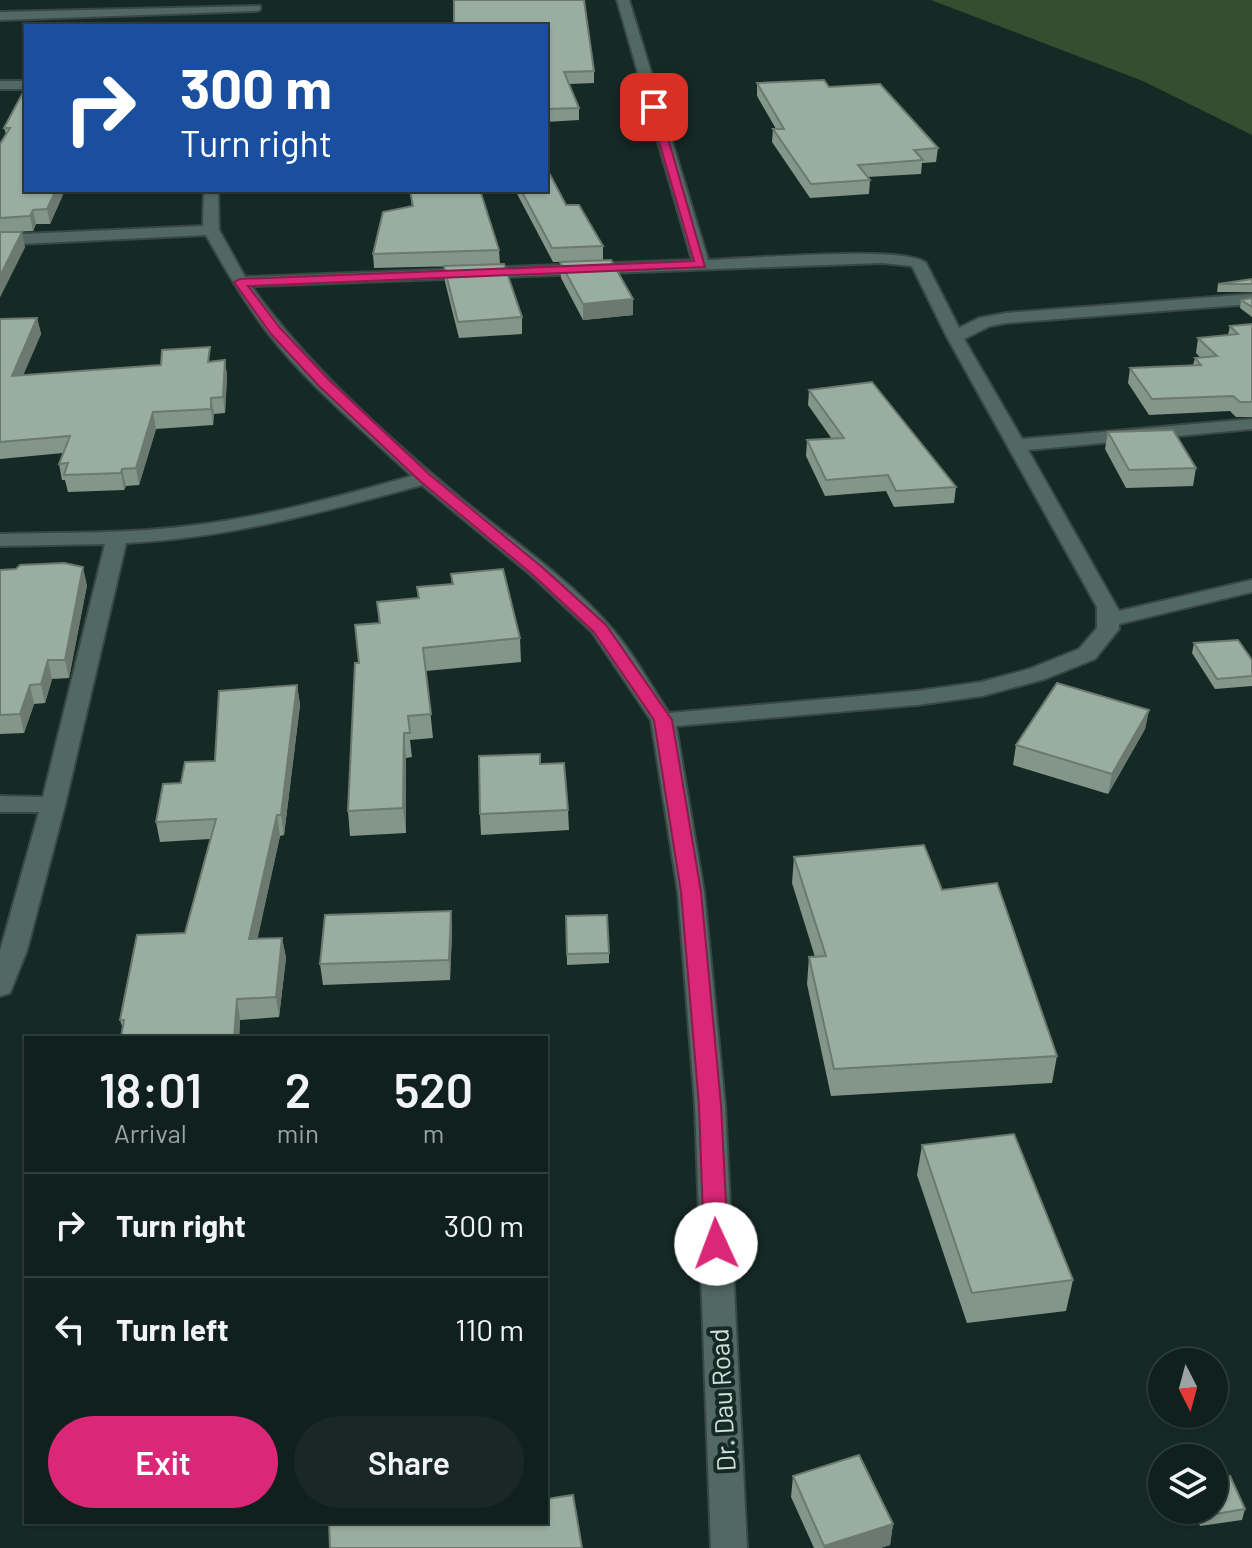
<!DOCTYPE html>
<style>
:root{--surface:#10201c;--page:#192825;--text:#f1f3f6;--muted:#9ca3a3;--line:#303e3b;--accent:#db2777}
body{margin:0;font-family:Barlow,sans-serif;background:var(--page);color:var(--text);height:100vh;display:flex;flex-direction:column;font-size:30px;white-space:nowrap}
*{box-sizing:border-box;margin:0}
p{font-size:26px;color:var(--muted)}
.icon{flex:none;width:44px;height:44px;fill:none;stroke:currentColor;stroke-width:2;stroke-linecap:round;stroke-linejoin:round}
.map{position:relative;flex:1;overflow:hidden}
.details{position:absolute;left:24px;top:1036px;width:524px;height:488px;display:flex;flex-direction:column;background:var(--surface);border-radius:0px;box-shadow:0 2px 6px #0004,0 0 0 2px var(--line)}
.details>*{flex:none}
.top-card{position:absolute;left:24px;top:24px;width:524px;height:168px;border-radius:0px;box-shadow:0 2px 6px #0004,0 0 0 2px var(--line);background:#1a4fa0;color:#fff;overflow:hidden}
.needle{width:52px;rotate:174deg}
.fabs{position:absolute;left:1148px;top:1348px;display:grid;gap:16px}
.fabs a{display:grid;place-items:center;width:80px;height:80px;border-radius:50%;background:var(--surface);box-shadow:0 2px 6px #0004,0 0 0 2px var(--line);font-size:40px}
.pin{position:absolute;display:grid;place-items:center;width:68px;height:68px;color:#fff;margin:-34px;border-radius:16px;box-shadow:0 4px 12px #0006}
.me{position:absolute;width:88px;margin:-44px;rotate:358deg;stroke-linejoin:round;filter:drop-shadow(0 0 6px #0008)}
.turn{display:flex;align-items:center;gap:28px;height:168px;padding:0 24px;font-size:36px}
.turn .icon{width:104px;height:104px;stroke-width:2.5}
.turn b{display:block;font-size:56px;line-height:68px}
.eta{display:flex;justify-content:space-evenly;align-items:center;height:136px;text-align:center}
.eta b{font-size:48px;font-weight:600;line-height:56px}
.button{display:flex;gap:16px;margin-top:auto;padding:16px 24px}
.button a{flex:1;height:92px;border-radius:48px;background:var(--accent);color:#fff;font-size:32px;font-weight:600;line-height:92px;text-align:center}
.button a+a{background:var(--page);color:var(--text)}
ul{padding:0;list-style:none}
li{display:flex;align-items:center;gap:24px;height:104px;padding:0 24px;border-top:2px solid var(--line)}
li div{flex:1}
li b{display:block;font-size:30px}
li em{font-style:normal}
.map>svg:first-child{display:block}
.green{fill:#374d30}
.lines{fill:none;stroke-linecap:round;stroke-linejoin:round}
.minor-casing{stroke:#384844;stroke-width:4}
.minor{fill:#526862;fill-rule:evenodd}
.wall{fill:#84958a}
.shaded-wall{fill:#6b7970}
.building{fill:#99ada0;stroke:#6b7970;stroke-width:2}
.route{fill:#db2777;stroke:#8e194d;stroke-width:2}
.labels{text-anchor:middle;stroke-width:8;stroke-linejoin:round;paint-order:stroke}
.street-label{font-size:26px;fill:#d3e0dc;stroke:#162a25}
</style>
<div class="map">
<svg width="1252" height="1548" viewBox="0 0 1252 1548">
<rect width="100%" height="100%" fill="#162a25"/>
<path class="green" d="M 931,0 L 1252,0 L 1252,135 L 1143,81 Z"/>
<g class="lines">
<g class="minor-casing">
<path id="minor" d="M 617,0 L 629,0 L 708,260 C 743,259 907,245 926,263 L 959,328 L 979,318 L 1006,313 L 1252,294 L 1252,304 L 1006,323 L 990,326 L 964,339 L 1022,439 L 1252,419 L 1252,429 L 1028,450 L 1119,611 L 1252,580 L 1252,592 L 1119,624 L 1119,629 L 1095,659 L 1045,679 L 982,696 L 917,705 L 676,726 L 704,892 L 725,1105 L 747,1548 L 711,1548 L 695,1105 L 678,892 L 651,720 L 592,632 L 531,575 L 422,485 C 324,512 227,538 126,543 L 65,805 L 27,950 L 10,993 L 0,996 L 0,951 L 39,812 L 0,812 L 0,796 L 43,797 L 105,544 L 0,546 L 0,534 C 66,532 131,534 196,525 C 269,516 341,496 412,476 C 363,430 309,386 268,333 C 244,302 225,269 206,235 L 0,245 L 0,235 L 203,226 L 204,190 L 218,190 L 219,230 L 245,277 L 692,260 ZM 882,263 L 912,266 L 947,337 L 1097,607 L 1097,628 L 1079,649 L 1029,669 L 981,682 L 917,691 L 669,713 C 649,683 631,649 607,623 C 566,577 512,540 464,501 C 387,437 310,368 251,286 Z
M 260,6 L 260,10 L 256,11 L 0,20 L 0,12 Z
M 0,81 L 26,81 L 26,89 L 0,89 Z"/>
</g>
<use href="#minor" class="minor"/>
</g>
<path class="wall" d="M 546,26 L 594,71 L 594,83 L 569,84 L 579,108 L 579,120 L 546,122 Z
M 757,83 L 829,87 L 938,148 L 936,162 L 922,163 L 921,174 L 867,177 L 870,180 L 869,194 L 810,198 L 772,142 L 773,129 L 776,129 L 757,96 Z
M 26,87 L 65,190 L 50,224 L 36,224 L 33,231 L 7,232 L 25,247 L 0,297 L 0,144 L 6,134 L 4,128 Z
M 410,190 L 480,190 L 499,250 L 500,264 L 522,317 L 522,334 L 459,338 L 445,282 L 444,266 L 458,266 L 374,268 L 373,254 L 412,207 Z
M 515,190 L 546,190 L 566,205 L 603,246 L 603,260 L 633,299 L 633,315 L 583,320 L 561,278 L 560,262 L 553,262 Z
M 1252,279 L 1252,292 L 1217,292 L 1218,284 Z
M 1252,298 L 1252,317 L 1240,308 L 1241,300 Z
M 37,318 L 41,334 L 23,375 L 225,360 L 227,377 L 225,413 L 214,414 L 213,425 L 156,429 L 139,485 L 126,486 L 124,490 L 68,492 L 65,480 L 62,480 L 59,464 L 63,453 L 0,459 L 0,319 Z
M 1252,324 L 1252,417 L 1236,417 L 1230,411 L 1149,415 L 1128,383 L 1130,368 L 1193,365 L 1195,358 L 1201,358 L 1196,353 L 1198,338 L 1228,335 L 1230,326 Z
M 809,390 L 956,487 L 954,503 L 894,507 L 886,491 L 825,496 L 806,456 L 807,440 L 832,439 L 808,405 Z
M 1108,432 L 1196,468 L 1193,486 L 1126,488 L 1105,449 Z
M 0,570 L 87,585 L 69,678 L 52,679 L 45,703 L 34,704 L 24,733 L 0,734 Z
M 451,574 L 520,638 L 521,662 L 426,671 L 433,738 L 410,740 L 412,757 L 406,758 L 406,833 L 350,836 L 348,811 L 359,663 L 379,623 L 377,602 L 418,598 L 417,587 L 452,584 Z
M 1194,643 L 1252,660 L 1252,686 L 1215,689 L 1192,653 Z
M 297,685 L 300,705 L 284,835 L 280,836 L 257,939 L 282,938 L 286,958 L 279,1017 L 240,1020 L 239,1038 L 121,1038 L 123,1029 L 120,1020 L 185,933 L 210,839 L 160,842 L 156,822 L 181,783 L 215,761 Z
M 1149,710 L 1145,729 L 1108,794 L 1013,765 L 1016,745 Z
M 540,764 L 568,810 L 569,830 L 481,835 L 480,814 Z
M 794,857 L 942,890 L 1057,1056 L 1052,1083 L 831,1096 L 807,984 L 809,957 L 815,957 L 792,883 Z
M 451,911 L 452,932 L 450,980 L 323,985 L 320,964 Z
M 566,916 L 609,953 L 609,963 L 567,965 Z
M 922,1145 L 1073,1280 L 1066,1311 L 967,1323 L 917,1175 Z
M 793,1476 L 893,1524 L 890,1545 L 880,1548 L 814,1548 L 791,1497 Z
M 1245,1509 L 1242,1520 L 1200,1526 L 1193,1510 Z"/>
<path class="shaded-wall" d="M 56,190 L 65,190 L 50,224 L 47,209 Z
M 33,210 L 36,224 L 33,231 L 30,216 Z
M 22,232 L 25,247 L 0,297 L 0,276 Z
M 633,299 L 633,315 L 583,320 L 583,304 Z
M 37,318 L 41,334 L 16,392 L 12,376 Z
M 225,360 L 227,377 L 225,413 L 223,397 Z
M 211,398 L 214,414 L 213,425 L 211,409 Z
M 153,412 L 156,429 L 139,485 L 136,468 Z
M 122,469 L 126,486 L 124,490 L 121,473 Z
M 83,567 L 87,585 L 69,678 L 65,660 Z
M 48,660 L 52,679 L 45,703 L 41,684 Z
M 30,685 L 34,704 L 24,733 L 20,714 Z
M 297,685 L 300,705 L 284,835 L 281,815 Z
M 1149,710 L 1145,729 L 1108,794 L 1112,774 Z
M 404,733 L 406,758 L 406,833 L 403,808 Z
M 277,815 L 280,836 L 253,960 L 249,939 Z
M 451,911 L 452,932 L 450,980 L 449,960 Z
M 282,938 L 286,958 L 279,1017 L 276,997 Z
M 237,999 L 240,1020 L 239,1038 L 234,1038 Z
M 893,1524 L 890,1545 L 880,1548 L 824,1548 L 824,1546 Z"/>
<path class="building" d="M 454,0 L 584,0 L 594,71 L 564,72 L 579,108 L 546,109 L 546,26 L 413,26 L 454,24 Z
M 824,80 L 829,87 L 880,84 L 938,148 L 914,150 L 923,160 L 858,165 L 870,180 L 811,184 L 773,129 L 784,129 L 757,83 Z
M 26,87 L 26,190 L 56,190 L 47,209 L 33,210 L 30,216 L 0,218 L 0,144 L 10,128 L 4,128 Z
M 546,167 L 566,205 L 579,205 L 603,246 L 552,248 L 521,190 L 546,190 Z
M 410,190 L 480,190 L 499,250 L 373,254 L 383,212 L 413,206 Z
M 0,232 L 22,232 L 0,276 Z
M 611,260 L 633,299 L 583,304 L 560,262 Z
M 504,264 L 522,317 L 458,322 L 444,266 Z
M 1252,279 L 1252,284 L 1218,284 Z
M 1252,298 L 1252,307 L 1241,300 Z
M 37,318 L 12,376 L 161,365 L 162,350 L 210,347 L 208,362 L 225,360 L 223,397 L 211,398 L 211,409 L 153,412 L 136,468 L 122,469 L 121,473 L 64,475 L 68,463 L 59,464 L 70,436 L 0,442 L 0,319 Z
M 1252,324 L 1252,402 L 1240,402 L 1233,396 L 1152,399 L 1130,368 L 1201,365 L 1195,358 L 1217,356 L 1198,338 L 1238,334 L 1230,326 Z
M 872,382 L 956,487 L 896,491 L 888,475 L 826,480 L 807,440 L 844,438 L 809,390 Z
M 1173,430 L 1196,468 L 1129,470 L 1108,432 Z
M 64,563 L 83,567 L 65,660 L 48,660 L 41,684 L 30,685 L 20,714 L 0,715 L 0,570 L 16,569 L 20,565 Z
M 503,569 L 520,638 L 423,648 L 431,714 L 408,716 L 410,733 L 404,733 L 403,808 L 348,811 L 355,663 L 359,663 L 355,625 L 380,623 L 377,602 L 419,598 L 417,587 L 453,584 L 451,574 Z
M 1238,640 L 1252,660 L 1252,676 L 1217,679 L 1194,643 Z
M 1057,683 L 1149,710 L 1112,774 L 1016,745 Z
M 297,685 L 281,815 L 277,815 L 249,939 L 282,938 L 276,997 L 237,999 L 234,1038 L 121,1038 L 124,1020 L 120,1020 L 137,935 L 185,933 L 216,819 L 156,822 L 163,784 L 181,783 L 185,762 L 215,761 L 219,691 Z
M 540,754 L 540,764 L 564,763 L 568,810 L 480,814 L 479,756 Z
M 924,845 L 942,890 L 997,883 L 1057,1056 L 834,1069 L 809,957 L 826,956 L 794,857 Z
M 451,911 L 449,960 L 320,964 L 325,915 Z
M 607,915 L 609,953 L 567,954 L 566,916 Z
M 1014,1134 L 1073,1280 L 972,1293 L 922,1145 Z
M 859,1455 L 893,1524 L 824,1546 L 793,1476 Z
M 1230,1476 L 1245,1509 L 1203,1516 L 1201,1510 L 1214,1510 L 1214,1479 Z
M 573,1495 L 582,1548 L 330,1548 L 329,1522 L 546,1522 L 546,1499 Z"/>
<path class="route" d="M 654,104 L 659,107 L 705,267 L 248,286 L 280,328 L 329,380 L 430,475 L 543,568 L 606,625 L 672,720 L 701,892 L 721,1105 L 728,1244 L 724,1251 L 716,1254 L 707,1251 L 704,1244 L 699,1105 L 681,892 L 654,720 L 594,632 L 532,574 L 420,481 L 319,386 L 271,334 L 234,282 L 240,279 L 694,261 L 649,107 Z"/>
<g class="labels">
<g class="street-label">
<text transform="translate(723 1400) rotate(-93)" y="9">Dr. Dau Road</text>
</g>
</g>
</svg>
<div class="fabs">
<a><svg class="needle" viewBox="-14 -14 28 28"><path d="M0-13l5 13h-10z" fill="#e53935"/><path d="M0 13l5-13h-10z" fill="#9ca3a3"/></svg></a>
<a><svg class="icon" aria-label="layers" viewBox="0 0 24 24"><path d="M12 4l9 5-9 5-9-5zM3 14l9 5 9-5"/></svg></a>
</div>
<div class="pin" style="left:654px;top:107px;background:#d93025"><svg class="icon" aria-label="arrive" viewBox="0 0 24 24"><path d="M6 21V4h12l-3 4 3 4H6"/></svg></div>
<svg class="me" style="left:716px;top:1244px" viewBox="-20 -20 40 40"><circle r="19" fill="#fff"/><path d="M0-13L10 11 0 6-10 11z" fill="#db2777"/></svg>
<div class="top-card">
<div class="turn"><svg class="icon" aria-label="right" viewBox="0 0 24 24"><path d="M7 20v-9h11M14 6l5 5-5 5"/></svg><div><b>300 m</b>Turn right</div></div>
</div>
<section class="details">
<div class="eta">
<div><b>18:01</b><p>Arrival</p></div>
<div><b>2</b><p>min</p></div>
<div><b>520</b><p>m</p></div>
</div>
<ul>
<li><svg class="icon" aria-label="right" viewBox="0 0 24 24"><path d="M7 20v-9h11M14 6l5 5-5 5"/></svg><div><b>Turn right</b></div><em>300 m</em></li>
<li><svg class="icon" aria-label="left" viewBox="0 0 24 24"><path d="M17 20v-9H6M10 6l-5 5 5 5"/></svg><div><b>Turn left</b></div><em>110 m</em></li>
</ul>
<div class="button"><a>Exit</a><a>Share</a></div>
</section>
</div>
